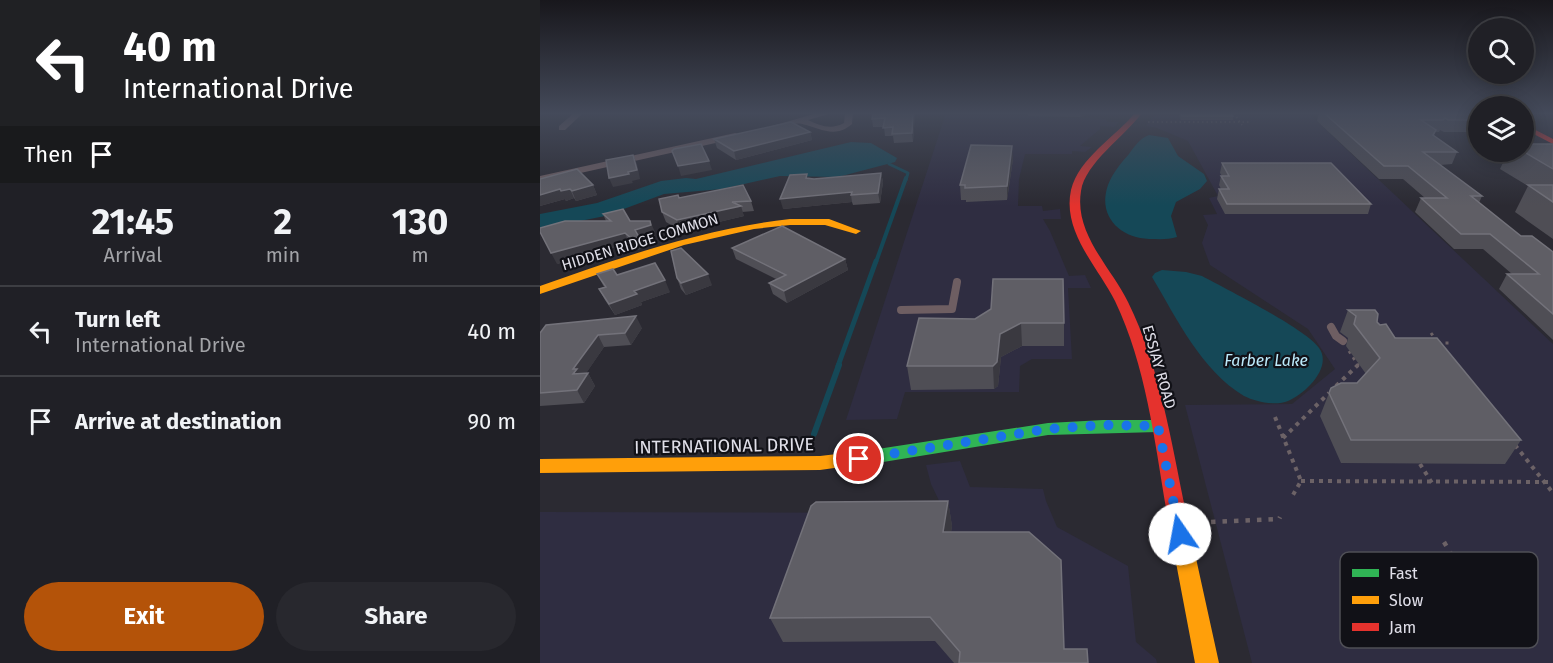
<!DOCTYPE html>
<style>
:root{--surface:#202026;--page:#28282e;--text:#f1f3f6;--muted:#a2a3a7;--line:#3d3e43;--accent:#b45309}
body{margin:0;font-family:"Fira Sans",sans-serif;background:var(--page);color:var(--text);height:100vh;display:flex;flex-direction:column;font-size:22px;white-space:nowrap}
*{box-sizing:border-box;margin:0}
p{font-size:20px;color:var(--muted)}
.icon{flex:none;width:33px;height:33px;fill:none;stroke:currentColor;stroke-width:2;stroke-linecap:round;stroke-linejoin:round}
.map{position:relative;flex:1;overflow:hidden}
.side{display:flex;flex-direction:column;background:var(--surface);width:540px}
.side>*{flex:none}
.hud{background:#202124;color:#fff;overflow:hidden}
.tools{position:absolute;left:928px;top:18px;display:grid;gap:12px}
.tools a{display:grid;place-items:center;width:66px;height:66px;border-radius:50%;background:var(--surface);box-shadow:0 3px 15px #0003,0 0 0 2px var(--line);font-size:30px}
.pin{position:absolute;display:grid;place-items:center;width:51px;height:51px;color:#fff;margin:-26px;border:3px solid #fff;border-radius:50%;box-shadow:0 2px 6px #0007}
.me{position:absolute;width:66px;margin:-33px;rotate:348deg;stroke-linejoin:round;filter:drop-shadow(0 0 4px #0008)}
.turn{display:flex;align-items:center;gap:21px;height:126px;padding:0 24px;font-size:27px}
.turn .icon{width:78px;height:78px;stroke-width:2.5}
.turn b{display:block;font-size:42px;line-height:51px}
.then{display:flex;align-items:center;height:57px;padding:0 24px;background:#0003;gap:12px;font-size:22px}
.eta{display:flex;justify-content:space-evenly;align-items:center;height:102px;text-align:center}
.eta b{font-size:36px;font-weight:700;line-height:42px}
.primary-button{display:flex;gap:12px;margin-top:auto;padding:12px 24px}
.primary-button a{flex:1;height:69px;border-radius:36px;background:var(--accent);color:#fff;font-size:24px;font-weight:700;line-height:69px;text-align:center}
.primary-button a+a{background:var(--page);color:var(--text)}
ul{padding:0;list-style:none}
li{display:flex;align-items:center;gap:18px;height:90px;padding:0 24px;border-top:2px solid var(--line)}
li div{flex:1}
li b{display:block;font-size:22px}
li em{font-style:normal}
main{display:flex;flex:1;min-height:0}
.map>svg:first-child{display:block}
.built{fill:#2f2d41}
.water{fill:#154857}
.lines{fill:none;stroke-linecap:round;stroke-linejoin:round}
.stream-far3{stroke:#154857;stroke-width:3}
.stream-far2{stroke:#154857;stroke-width:4}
.stream-far1{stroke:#154857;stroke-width:5}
.stream{stroke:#154857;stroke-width:6}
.path-far3{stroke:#6c6266;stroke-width:1.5;stroke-dasharray:1.5 3;stroke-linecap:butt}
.path-far2{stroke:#6c6266;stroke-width:3;stroke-dasharray:3 4.5;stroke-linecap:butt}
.path-far1{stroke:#6c6266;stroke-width:4;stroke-dasharray:4 5;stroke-linecap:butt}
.path{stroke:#6c6266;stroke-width:4.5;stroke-dasharray:4.5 7;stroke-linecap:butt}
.lane{stroke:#6e5e62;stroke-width:8}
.street{fill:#6e5e62;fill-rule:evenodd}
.fast{fill:#30b455;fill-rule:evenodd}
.slow{fill:#ff9f0a;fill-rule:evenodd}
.jam{fill:#e5322d;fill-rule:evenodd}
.wall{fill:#4f4e55}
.shaded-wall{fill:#3a3940}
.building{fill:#5f5e65;stroke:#73727a;stroke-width:1.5}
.route{stroke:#1a73e8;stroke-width:10;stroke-dasharray:0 18}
.labels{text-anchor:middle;stroke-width:4.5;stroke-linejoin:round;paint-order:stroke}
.street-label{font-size:15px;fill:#e0dfe9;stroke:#111117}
.water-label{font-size:16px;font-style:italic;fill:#bcebfc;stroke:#111117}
.near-street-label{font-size:18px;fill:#e0dfe9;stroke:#111117}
.key{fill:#111117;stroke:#4f4f56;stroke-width:1.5}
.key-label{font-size:16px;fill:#e0dfe9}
</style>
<main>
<section class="side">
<div class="hud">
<div class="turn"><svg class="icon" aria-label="left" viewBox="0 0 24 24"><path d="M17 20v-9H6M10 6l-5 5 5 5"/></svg><div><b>40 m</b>International Drive</div></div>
<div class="then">Then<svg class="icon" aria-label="arrive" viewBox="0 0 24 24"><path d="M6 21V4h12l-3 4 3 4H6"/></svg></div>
</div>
<div class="eta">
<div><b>21:45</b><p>Arrival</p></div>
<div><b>2</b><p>min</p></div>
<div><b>130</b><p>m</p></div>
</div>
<ul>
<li><svg class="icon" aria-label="left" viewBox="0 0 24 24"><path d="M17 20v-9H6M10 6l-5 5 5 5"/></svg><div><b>Turn left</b><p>International Drive</p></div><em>40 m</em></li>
<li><svg class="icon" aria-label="arrive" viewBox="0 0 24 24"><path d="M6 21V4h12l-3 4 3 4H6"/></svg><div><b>Arrive at destination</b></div><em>90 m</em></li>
</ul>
<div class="primary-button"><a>Exit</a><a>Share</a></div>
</section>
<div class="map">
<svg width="1013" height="663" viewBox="0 0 1013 663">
<rect width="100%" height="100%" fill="#2b2a32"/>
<path class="built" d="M 406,113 L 551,113 L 540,117 L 487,117 L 566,119 L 567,122 L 579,122 L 574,127 L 560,126 L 560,129 L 540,146 L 552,147 L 545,152 L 532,151 L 532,154 L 485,154 L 479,179 L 478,206 L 502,206 L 503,211 L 520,209 L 521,219 L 503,219 L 510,231 L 529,276 L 545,275 L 551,288 L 528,288 L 532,359 L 492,359 L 480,366 L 479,392 L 365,392 L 357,419 L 306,420 Z
M 615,113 L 768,113 L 1013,344 L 1013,663 L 712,663 L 645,405 L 752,404 L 795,369 L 768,329 L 670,265 L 662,243 L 668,225 L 663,215 L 677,214 L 669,198 L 678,196 L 648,141 L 617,128 L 606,126 Z
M 420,461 L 430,487 L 503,489 L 506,501 L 517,527 L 588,566 L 596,642 L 616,659 L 617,663 L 0,663 L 0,512 L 405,513 L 391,484 L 386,465 Z"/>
<path class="water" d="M 609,135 L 628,138 L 638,156 L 664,174 L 667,181 L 660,189 L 636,202 L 631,216 L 637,237 C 628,240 618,239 609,239 C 580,238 557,216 568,185 C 572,174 581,163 589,154 C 594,147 600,138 609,135 Z
M 311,142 L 331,143 L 357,158 L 355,162 L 298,177 L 240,176 L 182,189 L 124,194 L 65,216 L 0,229 L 0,214 L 57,203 L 121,181 L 146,178 L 156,179 Z
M 622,270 L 646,272 L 662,276 C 686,289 766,329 779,348 C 793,367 765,394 748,401 C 736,406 716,402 704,396 C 661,370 637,319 612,277 L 615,273 Z"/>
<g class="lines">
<path class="stream-far3" d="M 349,164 L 368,173 L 366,180"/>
<path class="stream-far2" d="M 336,262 L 366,178"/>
<path class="stream-far1" d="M 298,366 L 336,261"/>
<path class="stream" d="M 274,434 L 299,365"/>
<path class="path-far3" d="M 694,113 L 702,125
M 608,122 L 710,122"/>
<path class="path-far2" d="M 891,333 L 896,340
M 898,343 L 911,343
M 809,351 L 818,365 L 817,366"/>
<path class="path-far1" d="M 796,386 L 818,365
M 735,417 L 761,481 L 753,495
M 743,438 L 789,393
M 975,445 L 1013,493
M 880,464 L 892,483
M 761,481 L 1013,482"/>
<path class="path" d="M 671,522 L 739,519 L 740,517
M 904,542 L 920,569"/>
<path class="lane" d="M 361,310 L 412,309 L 417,282
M 791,327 L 796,336 L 803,341"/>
<path class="street" d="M 34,113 L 43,113 L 25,130 L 19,130 L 19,126 Z
M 277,113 L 292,113 L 268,120 C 281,126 291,130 304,123 L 305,113 L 313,113 L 312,124 C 295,139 280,128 262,124 C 254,122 241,128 233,130 L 229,127 Z
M 195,133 L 198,134 L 198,138 L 0,182 L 0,176 Z"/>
<path class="fast" d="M 563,420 L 618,420 L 624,422 L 626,426 L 624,430 L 618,432 L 508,435 L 331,464 L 325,462 L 322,457 L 325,452 L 331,450 L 508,423 Z"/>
<path class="slow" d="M 250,219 L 289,219 L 321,231 L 316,234 L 285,225 L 250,225 L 214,229 L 144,245 L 0,294 L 0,286 C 82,257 163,229 250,219 Z
M 331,450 L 337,452 L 340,457 L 337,462 L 280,470 L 0,473 L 0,459 L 280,456 Z
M 640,523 L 647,525 L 650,531 L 679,663 L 655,663 L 630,531 L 633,525 Z"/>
<path class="jam" d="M 595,113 L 602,113 C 585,136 545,163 541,191 C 534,234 571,267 588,302 C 623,373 633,455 650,531 L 647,537 L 640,539 L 633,537 L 630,531 C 616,455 609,372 575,301 C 558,267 522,232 531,190 C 539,158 575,137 595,113 Z
M 984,124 L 1013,139 L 1013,144 L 984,129 Z"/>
</g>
<path class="wall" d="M 333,113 L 375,113 L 373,142 L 354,143 L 353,136 L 345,136 L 344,127 L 333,127 L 332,119 Z
M 485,113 L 550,113 L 540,117 L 489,116 Z
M 638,113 L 692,113 L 693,116 L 693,120 L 641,120 Z
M 779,113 L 939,113 L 939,132 L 904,132 L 900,130 L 899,132 L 895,132 L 894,136 L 917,152 L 912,164 L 900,165 L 942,196 L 939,203 L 981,236 L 1013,252 L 1013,340 L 959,289 L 967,274 L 972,274 L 943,249 L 914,249 L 875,212 L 881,198 L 885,198 L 863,179 L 839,179 L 777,121 Z
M 270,132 L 272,140 L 196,160 L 177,148 L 174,139 Z
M 1013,144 L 1013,239 L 975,212 L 988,186 L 960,169 L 968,152 L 984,152 Z
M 473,159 L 467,200 L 426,202 L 426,200 L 421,200 L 420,185 Z
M 682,163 L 831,204 L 828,214 L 685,214 L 677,199 L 679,189 L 681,189 L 679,185 L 681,176 L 682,176 L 680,173 Z
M 341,173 L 343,182 L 340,203 L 313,205 L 312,202 L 243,209 L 269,179 L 274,179 Z
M 0,179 L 53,185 L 57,195 L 36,201 L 34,198 L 26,201 L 25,199 L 0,206 Z
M 139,198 L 211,201 L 214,211 L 202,212 L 204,216 L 141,231 L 126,222 L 122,212 Z
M 63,214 L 90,221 L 115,232 L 115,236 L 101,240 L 104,248 L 97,250 L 89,243 L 17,264 L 66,221 Z
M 192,248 L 305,259 L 308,270 L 247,303 L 233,294 L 229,283 L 236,279 L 196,259 Z
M 57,274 L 77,275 L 130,292 L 101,302 L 102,305 L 75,315 L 65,300 L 59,289 L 64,287 Z
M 137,278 L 172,285 L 146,295 L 141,289 Z
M 451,309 L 524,323 L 524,346 L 482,346 L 461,357 L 458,386 L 454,389 L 371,390 L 367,366 L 435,319 Z
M 808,310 L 837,322 L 981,440 L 965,464 L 801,463 L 780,416 L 791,388 L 817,383 L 826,374 L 806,346 L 808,338 L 800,332 Z
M 102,328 L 91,345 L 64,347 L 46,373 L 48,373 L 55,386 L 44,403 L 0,406 L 0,333 Z
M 408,501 L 412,526 L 411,532 L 524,649 L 548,663 L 414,663 L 395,641 L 243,642 L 230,618 Z"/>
<path class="shaded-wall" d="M 373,113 L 375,113 L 373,142 L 372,133 Z
M 540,113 L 550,113 L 540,117 Z
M 270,132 L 272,140 L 196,160 L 194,151 Z
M 472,146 L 473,159 L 467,200 L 467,186 Z
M 93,155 L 97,164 L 100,179 L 92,181 L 93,183 L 73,187 L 69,178 Z
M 169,161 L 172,170 L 141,176 L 138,166 Z
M 341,173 L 343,182 L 340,203 L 338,193 Z
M 53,185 L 57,195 L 36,201 L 32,191 Z
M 20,189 L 25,199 L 0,206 L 0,195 Z
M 30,189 L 34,198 L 26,201 L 21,191 Z
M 312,192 L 311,195 L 312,202 L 243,209 L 240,199 Z
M 201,206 L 204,216 L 141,231 L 137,220 Z
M 110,221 L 115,232 L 115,236 L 101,240 L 104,248 L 97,250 L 92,239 L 95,230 Z
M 85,233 L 89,243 L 17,264 L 11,253 Z
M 305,259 L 308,270 L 247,303 L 244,291 Z
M 168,274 L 172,285 L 146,295 L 141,283 Z
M 125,280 L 130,292 L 101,302 L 102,305 L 75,315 L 69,304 L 94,291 Z
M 96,316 L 102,328 L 91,345 L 85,333 Z
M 481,323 L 482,346 L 461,357 L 458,386 L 454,389 L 453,366 L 460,334 Z
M 58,335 L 64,347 L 43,378 L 48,373 L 55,386 L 44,403 L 37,390 L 33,374 L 33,369 Z
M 408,501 L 412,526 L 407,556 L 403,532 Z"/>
<path class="building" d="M 333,113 L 373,113 L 372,133 L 352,134 L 353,127 L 343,128 L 345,118 L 332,119 Z
M 640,113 L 692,113 L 693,116 L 642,116 Z
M 784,113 L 939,113 L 939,120 L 908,120 L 905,118 L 903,120 L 881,120 L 896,130 L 893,135 L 917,152 L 883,152 L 942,196 L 931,196 L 981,236 L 992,236 L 1013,252 L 1013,314 L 967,274 L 999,274 L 950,234 L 921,234 L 881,198 L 907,198 L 868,166 L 844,166 Z
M 251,122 L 270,132 L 194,151 L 174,139 Z
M 161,144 L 169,161 L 138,166 L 132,151 L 134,149 Z
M 984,144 L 1013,144 L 1013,169 L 984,152 Z
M 431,145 L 472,146 L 467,186 L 425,188 L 425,185 L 420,185 Z
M 93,155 L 97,170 L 88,172 L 89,174 L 69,178 L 66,160 Z
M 682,163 L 791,163 L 831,204 L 687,204 L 679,189 L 689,189 L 681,176 L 689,176 Z
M 37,169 L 53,185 L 32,191 L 30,189 L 21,191 L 20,189 L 0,195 L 0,179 Z
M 341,173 L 338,193 L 311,195 L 312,192 L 240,199 L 250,175 L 267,174 L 266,178 L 274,179 Z
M 203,185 L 211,201 L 192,202 L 201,206 L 137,220 L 122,212 L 119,199 L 138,195 L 139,198 Z
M 988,185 L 1013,185 L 1013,202 Z
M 83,209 L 90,221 L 110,221 L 111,225 L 95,230 L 99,237 L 92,239 L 85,233 L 11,253 L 0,232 L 0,228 L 25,221 L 71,221 L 63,214 Z
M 242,226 L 305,259 L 244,291 L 229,283 L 246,275 L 192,248 Z
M 141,248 L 168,274 L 141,283 L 137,278 L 131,251 Z
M 115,263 L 125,280 L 94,291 L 97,294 L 69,304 L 59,289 L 66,287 L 57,274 L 73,269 L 77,275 Z
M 453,279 L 523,279 L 524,323 L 481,323 L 460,334 L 457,362 L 453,366 L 367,366 L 379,318 L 435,319 L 451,309 Z
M 808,310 L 835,310 L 838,314 L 837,322 L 840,325 L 846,324 L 855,338 L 897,338 L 981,440 L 811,440 L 789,393 L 791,388 L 801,383 L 817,383 L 840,358 L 814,324 L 816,316 Z
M 96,316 L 85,333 L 58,335 L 33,369 L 37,369 L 33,374 L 48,373 L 37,390 L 0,393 L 0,333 L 6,325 Z
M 408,501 L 403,532 L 489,532 L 521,560 L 524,649 L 547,649 L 548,663 L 419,663 L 420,652 L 390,617 L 230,618 L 271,506 L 276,502 Z"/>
<linearGradient id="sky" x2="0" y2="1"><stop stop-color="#18171c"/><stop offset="0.55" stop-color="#444a5a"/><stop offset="1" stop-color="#444a5a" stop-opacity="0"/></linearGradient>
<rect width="1013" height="206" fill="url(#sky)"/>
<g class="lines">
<path class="route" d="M 319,459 L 508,429 L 563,425 L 618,426 L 640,534"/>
</g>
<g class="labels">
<g class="street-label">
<text transform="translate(100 242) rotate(-17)" y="5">HIDDEN RIDGE COMMON</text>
<text transform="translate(619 367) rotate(74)" y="5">ESSJAY ROAD</text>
</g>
<g class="water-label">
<text x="726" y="366">Farber Lake</text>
</g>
<g class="near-street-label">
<text transform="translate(184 446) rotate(-1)" y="6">INTERNATIONAL DRIVE</text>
</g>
</g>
<rect x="800" y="552" width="198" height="96" rx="9" class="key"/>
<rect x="812" y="569" width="27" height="8" fill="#30b455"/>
<rect x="812" y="596" width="27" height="8" fill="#ff9f0a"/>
<rect x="812" y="623" width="27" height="8" fill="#e5322d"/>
<g class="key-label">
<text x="849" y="579">Fast</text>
<text x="849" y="606">Slow</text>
<text x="849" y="633">Jam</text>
</g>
</svg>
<div class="tools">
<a><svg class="icon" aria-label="search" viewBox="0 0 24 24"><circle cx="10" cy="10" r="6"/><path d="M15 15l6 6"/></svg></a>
<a><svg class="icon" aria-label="layers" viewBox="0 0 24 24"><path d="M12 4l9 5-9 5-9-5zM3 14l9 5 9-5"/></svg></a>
</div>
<div class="pin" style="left:319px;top:459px;background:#d93025"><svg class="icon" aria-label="arrive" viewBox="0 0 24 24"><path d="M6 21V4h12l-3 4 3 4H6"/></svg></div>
<svg class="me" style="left:640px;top:534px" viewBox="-20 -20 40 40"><circle r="19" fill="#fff"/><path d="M0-13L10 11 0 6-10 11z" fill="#1a73e8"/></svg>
</div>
</main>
